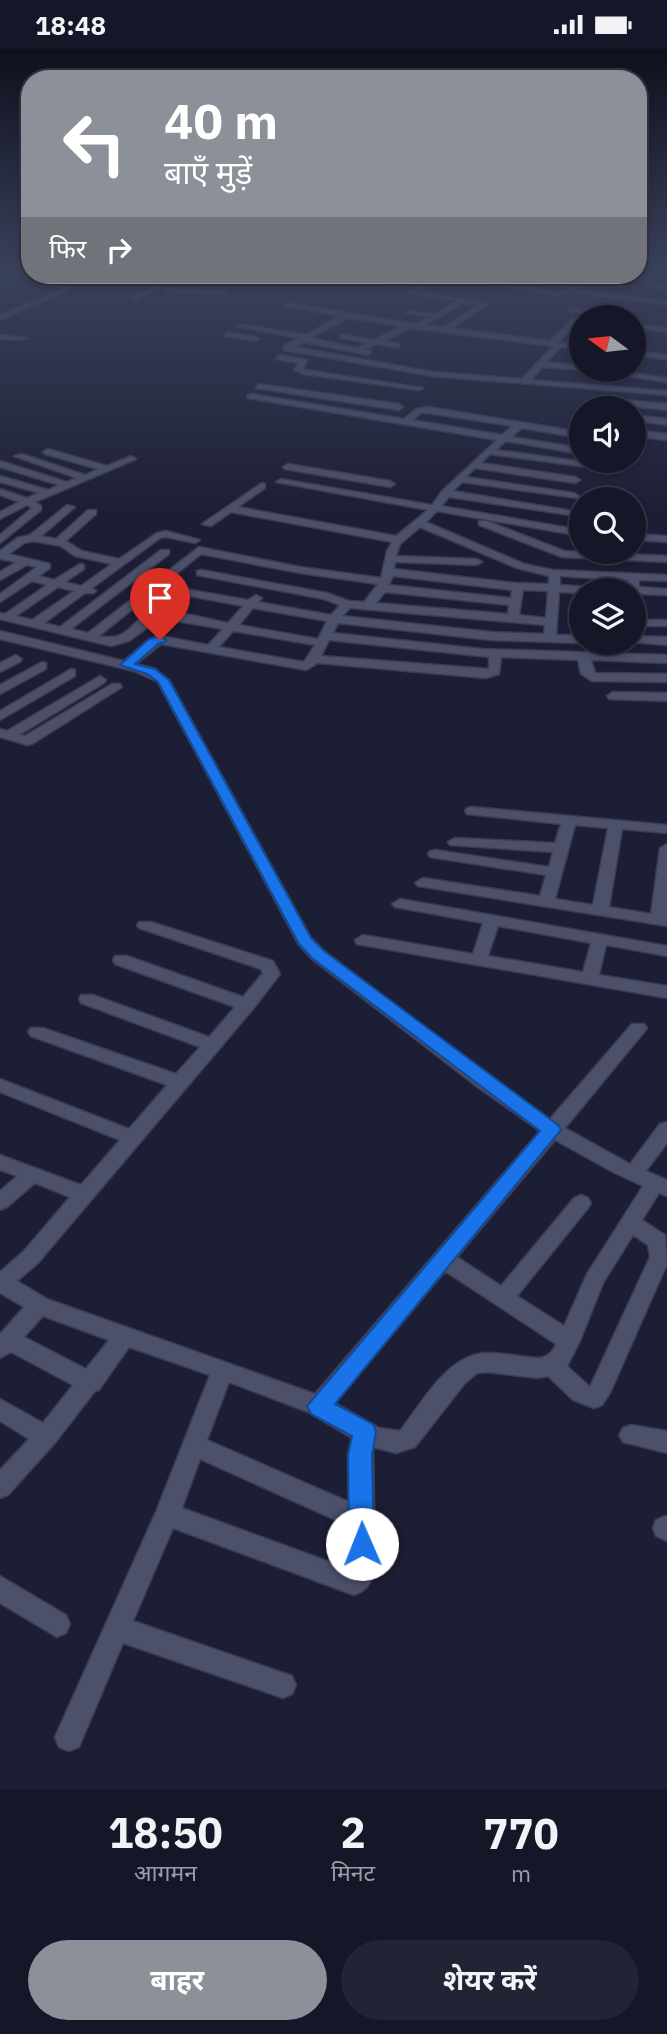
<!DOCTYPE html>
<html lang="hi">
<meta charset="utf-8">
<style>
:root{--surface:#151628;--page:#222334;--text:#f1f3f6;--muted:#9d9fa8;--line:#343545;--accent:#8c9099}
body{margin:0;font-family:"IBM Plex Sans","Noto Sans Devanagari",sans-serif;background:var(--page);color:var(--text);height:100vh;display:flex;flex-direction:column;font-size:26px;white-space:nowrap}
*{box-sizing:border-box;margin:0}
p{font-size:23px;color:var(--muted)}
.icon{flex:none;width:38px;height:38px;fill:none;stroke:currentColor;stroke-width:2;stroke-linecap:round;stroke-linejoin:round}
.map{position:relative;height:1740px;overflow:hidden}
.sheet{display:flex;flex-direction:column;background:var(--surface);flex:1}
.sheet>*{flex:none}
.banner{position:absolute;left:21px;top:21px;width:626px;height:214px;border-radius:28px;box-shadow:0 4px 10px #0003,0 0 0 2px var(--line);background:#8c9099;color:#fff;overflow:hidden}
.needle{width:46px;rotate:285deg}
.controls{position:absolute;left:569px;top:256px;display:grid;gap:14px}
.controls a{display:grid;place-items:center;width:77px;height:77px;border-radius:50%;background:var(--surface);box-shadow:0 4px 10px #0003,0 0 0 2px var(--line);font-size:35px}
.pin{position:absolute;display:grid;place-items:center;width:60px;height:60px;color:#fff;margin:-72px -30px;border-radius:50% 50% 50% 0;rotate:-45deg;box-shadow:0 0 7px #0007}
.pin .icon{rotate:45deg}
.me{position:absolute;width:77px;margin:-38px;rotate:359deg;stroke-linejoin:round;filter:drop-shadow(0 0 5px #0008)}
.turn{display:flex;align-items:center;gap:24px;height:147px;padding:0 28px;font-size:32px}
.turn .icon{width:91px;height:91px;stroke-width:2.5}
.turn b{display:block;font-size:49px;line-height:60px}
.then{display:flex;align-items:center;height:66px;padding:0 28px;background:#0003;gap:14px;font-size:26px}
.eta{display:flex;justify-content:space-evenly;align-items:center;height:119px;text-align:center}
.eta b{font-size:42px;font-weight:700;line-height:49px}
.primary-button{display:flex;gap:14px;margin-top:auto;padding:14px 28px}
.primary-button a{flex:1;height:80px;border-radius:42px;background:var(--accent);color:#fff;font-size:28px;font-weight:700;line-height:80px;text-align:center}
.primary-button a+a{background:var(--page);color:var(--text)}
.status{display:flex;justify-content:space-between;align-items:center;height:49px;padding:0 35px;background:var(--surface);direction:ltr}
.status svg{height:19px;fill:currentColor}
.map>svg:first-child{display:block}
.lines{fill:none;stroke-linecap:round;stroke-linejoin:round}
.minor-casing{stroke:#3b3b4e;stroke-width:3}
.minor{fill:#4c506b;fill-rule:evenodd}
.route{fill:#1a73e8;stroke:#114b97;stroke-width:2}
</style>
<div class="status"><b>18:48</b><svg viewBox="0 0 49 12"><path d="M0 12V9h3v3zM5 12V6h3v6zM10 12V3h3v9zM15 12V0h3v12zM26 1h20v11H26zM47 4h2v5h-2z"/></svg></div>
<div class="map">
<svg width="667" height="1740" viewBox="0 0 667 1740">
<rect width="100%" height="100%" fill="#1c1e35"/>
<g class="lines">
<g class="minor-casing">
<path id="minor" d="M 64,226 L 72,226 L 59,232 L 71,237 L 68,242 L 0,271 L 0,266 L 64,240 L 50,232 Z
M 117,226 L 167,229 L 183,233 L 167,234 L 136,251 L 134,248 L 159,233 Z
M 165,226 L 305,226 L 296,230 L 168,228 Z
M 391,226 L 489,231 L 559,243 L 570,239 L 484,226 L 534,228 L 580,238 L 579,241 L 667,252 L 667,256 L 571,243 L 559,247 L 489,235 L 431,231 L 416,242 L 489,255 L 452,279 L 550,292 L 572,270 L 581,270 L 581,274 L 577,274 L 558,293 L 581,296 L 581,300 L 561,298 L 546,313 L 581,317 L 581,320 L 606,320 L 667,329 L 667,333 L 584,321 L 542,318 L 531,331 L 667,342 L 667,346 L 433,327 L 284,301 L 284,297 L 299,289 L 236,277 L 240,275 L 306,286 L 340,267 L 285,257 L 287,254 L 417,275 L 429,268 L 407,264 L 407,262 L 435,265 L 456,252 L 408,244 L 408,242 L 424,230 ZM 464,254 L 480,256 L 444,278 L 425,276 ZM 348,269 L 401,277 L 374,291 L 341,285 L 341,289 L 368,294 L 357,299 L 310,289 ZM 411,279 L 417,280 L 553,297 L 522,330 L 433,323 L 294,298 L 304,293 L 369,306 L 372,302 L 365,301 L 376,295 L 399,299 L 399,295 L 383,292 Z
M 331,228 L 367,231 L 370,229 L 409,235 L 406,237 L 329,231 Z
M 646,233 L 667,237 L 667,241 L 644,236 Z
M 167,239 L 224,242 L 227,244 L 224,246 L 165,242 Z
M 571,259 L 622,266 L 625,268 L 569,262 Z
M 634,275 L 667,279 L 667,283 L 634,279 Z
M 227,283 L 255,288 L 259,290 L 255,292 L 224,287 Z
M 0,286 L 27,289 L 23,291 L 0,290 Z
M 634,302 L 667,306 L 667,310 L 634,306 Z
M 279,306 L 307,311 L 303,320 L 305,321 L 423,339 L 419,341 L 303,325 L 294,321 L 299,314 L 276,310 Z
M 259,335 L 399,355 L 403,358 L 399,361 L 256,339 Z
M 251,345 L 404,370 L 416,360 L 428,358 L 581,383 L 581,389 L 522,379 L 511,388 L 581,399 L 581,405 L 506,392 L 496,401 L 607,416 L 610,417 L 610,421 L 490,405 L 481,414 L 575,428 L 580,431 L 575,434 L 475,419 L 466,428 L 574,444 L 579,447 L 577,449 L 462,433 L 453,442 L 573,462 L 578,465 L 577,467 L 449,448 L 441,457 L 581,481 L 581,487 L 437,462 L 426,473 L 524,515 L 553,521 L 667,526 L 667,532 L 639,531 L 639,538 L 667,540 L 667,546 L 639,545 L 641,571 L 667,571 L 667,577 L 634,577 L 634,541 L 628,541 L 628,531 L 560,527 L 560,536 L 588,538 L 593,541 L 581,541 L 581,544 L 559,543 L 556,586 L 581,586 L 581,594 L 491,591 L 338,574 L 333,584 L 482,600 L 667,606 L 667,614 L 591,611 L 595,624 L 667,625 L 667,633 L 592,632 L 581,625 L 578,611 L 501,608 L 499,625 L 486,629 L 318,614 L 306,621 L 161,595 L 136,615 L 155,620 L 169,631 L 311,889 L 324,902 L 492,1030 L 550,1070 L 632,975 L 644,975 L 647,979 L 644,983 L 565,1079 L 630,1115 L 660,1075 L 667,1073 L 667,1094 L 646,1122 L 667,1131 L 667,1147 L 659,1144 L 642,1171 L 665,1186 L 667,1215 L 610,1344 L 602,1356 L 594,1359 L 573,1351 L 548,1327 L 538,1329 L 487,1323 L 477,1324 L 465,1334 L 415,1398 L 396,1404 L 373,1398 L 375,1520 C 371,1534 368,1541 354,1546 L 173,1479 L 133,1572 L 292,1627 L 296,1636 L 292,1645 L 283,1649 L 123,1594 L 79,1698 L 69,1702 L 59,1698 L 55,1688 L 156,1463 L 210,1326 L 129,1298 L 99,1341 L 95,1342 L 54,1395 L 8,1446 L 0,1449 L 0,1421 L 29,1390 L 0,1372 L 0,1350 L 43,1374 L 73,1336 L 11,1303 L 0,1309 L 0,1285 L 24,1258 L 0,1244 L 0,1223 L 24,1202 L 70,1148 L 35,1134 L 7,1158 L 0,1161 L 0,1142 L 17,1127 L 0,1121 L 0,1106 L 81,1136 L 120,1091 L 0,1043 L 0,1030 L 129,1080 L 167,1036 L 31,987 L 28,983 L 31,979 L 43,979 L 176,1025 L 200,998 L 81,954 L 79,950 L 81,946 L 93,946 L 209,988 L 235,958 L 115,915 L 113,911 L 115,907 L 127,907 L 243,948 L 263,924 L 261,920 L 139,879 L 137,876 L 139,873 L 151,873 L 273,912 L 280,925 L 253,960 L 38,1214 L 17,1232 L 47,1250 L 315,1345 L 540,1082 L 479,1039 L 312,910 L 299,896 L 158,633 L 134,622 L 0,590 L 0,582 L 124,612 L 150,590 L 161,587 L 208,596 L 223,580 L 160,569 L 129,592 L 111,597 L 0,570 L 0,564 L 5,565 L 47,536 L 32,532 L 0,553 L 0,545 L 37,518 L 27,516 L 0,531 L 0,523 L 16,513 L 0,510 L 0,502 L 17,489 L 30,486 L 67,456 L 75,458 L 41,487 L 56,490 L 88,461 L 96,461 L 96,465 L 66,492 L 82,502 L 119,510 L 157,484 L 166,482 L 200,491 L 195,494 L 166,488 L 160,489 L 92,539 L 96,542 L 94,544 L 85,544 L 44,574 L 60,578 L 161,501 L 169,501 L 169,505 L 71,580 L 88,584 L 199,498 L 300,518 L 381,529 L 387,502 L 392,493 L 231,463 L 211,477 L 202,475 L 262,434 L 265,435 L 265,439 L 238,458 L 396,487 L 428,461 L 276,433 L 281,430 L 432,456 L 442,442 L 497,391 L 248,349 L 247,347 ZM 421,364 L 428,364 L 513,377 L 502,386 L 412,371 ZM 420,478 L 517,519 L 549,527 L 549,535 L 515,534 L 394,520 L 395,513 L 477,516 L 482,513 L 477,510 L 396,507 L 400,495 ZM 33,492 L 61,497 L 75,507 L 112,515 L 81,537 L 65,533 L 84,520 L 84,516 L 80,515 L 54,531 L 39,527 L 50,519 L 50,515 L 9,505 L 24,494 ZM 201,505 L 300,524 L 378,535 L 364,553 L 349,552 L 327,544 L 201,521 L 197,522 L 197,526 L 324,550 L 340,556 L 331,566 L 258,553 L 262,549 L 256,546 L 248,551 L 173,538 L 167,541 L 169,543 L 243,557 L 228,574 C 211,571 171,560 157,562 C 131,566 132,594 99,587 ZM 393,527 L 512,541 L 511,549 L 389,536 ZM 58,538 L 74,542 L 32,571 L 16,567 ZM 523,541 L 548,542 L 546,569 L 519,566 ZM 385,543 L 509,556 L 508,565 L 376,554 ZM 253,559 L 327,572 L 318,590 L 239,576 ZM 350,559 L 545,576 L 544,585 L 491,583 L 342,567 ZM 233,582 L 315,596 L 304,613 L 219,598 ZM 329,591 L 489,608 L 489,620 L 321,607 ZM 555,1091 L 613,1123 L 643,1137 L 587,1225 L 564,1277 L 517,1247 L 588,1159 L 591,1154 L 588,1149 L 581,1146 L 574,1149 L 501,1237 L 457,1208 ZM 633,1186 L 648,1196 L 650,1208 L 590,1338 L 567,1317 L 580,1292 L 603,1234 ZM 445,1222 L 556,1295 C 552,1304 548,1308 538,1309 C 522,1308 505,1304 488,1304 C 448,1304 422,1354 400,1382 L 379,1379 L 335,1354 ZM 43,1267 L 109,1291 L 86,1320 L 24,1288 ZM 229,1333 L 308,1363 L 352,1389 L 348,1406 L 349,1453 L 207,1391 ZM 200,1410 L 349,1477 L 349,1520 L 182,1459 Z
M 624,351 L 667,355 L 667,361 L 621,356 L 621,352 Z
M 634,366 L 667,370 L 667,376 L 634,371 Z
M 634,381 L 667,385 L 667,391 L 634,387 Z
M 48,400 L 107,417 L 131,407 L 136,410 L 35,453 L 41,457 L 41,461 L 0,494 L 0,486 L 32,459 L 27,456 L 0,470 L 0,463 L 19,453 L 0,446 L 0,440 L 27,449 L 39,444 L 0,433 L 0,427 L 48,441 L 59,436 L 0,418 L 0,412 L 67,433 L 77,429 L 14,407 L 22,405 L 85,426 L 98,420 L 45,405 L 43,403 Z
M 288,415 L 390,432 L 395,435 L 390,438 L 285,420 L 283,418 Z
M 479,472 L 487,472 L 564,502 L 667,507 L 667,513 L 562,508 L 479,476 Z
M 634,485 L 667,487 L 667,493 L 634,491 Z
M 634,587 L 667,588 L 667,596 L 630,593 L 634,593 Z
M 16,606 L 22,610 L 20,613 L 0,623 L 0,614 Z
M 42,613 L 46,614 L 46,620 L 0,645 L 0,636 Z
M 71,620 L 75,621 L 75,627 L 0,671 L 0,662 Z
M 100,627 L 106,631 L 104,634 L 19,686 L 25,687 L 112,635 L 120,635 L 122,638 L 32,695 L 27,696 L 0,688 L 0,680 L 7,682 Z
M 613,643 L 667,644 L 667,652 L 609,650 L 607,647 Z
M 472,758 L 667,776 L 667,784 L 622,780 L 609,858 L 651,865 L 660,799 L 667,795 L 667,877 L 418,837 L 415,834 L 423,829 L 540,847 L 546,826 L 430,808 L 428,805 L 430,802 L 435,801 L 549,818 L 553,803 L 450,796 L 448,793 L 455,789 L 555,794 L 561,775 L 467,765 L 465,762 L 467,759 ZM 575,776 L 608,779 L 593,856 L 555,850 Z
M 400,850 L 667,897 L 667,907 L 606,896 L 599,926 L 667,937 L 667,949 L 357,895 L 355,891 L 363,886 L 473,905 L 483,874 L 395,858 L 392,855 ZM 498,877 L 591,894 L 583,923 L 488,907 Z
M 631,1376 L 667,1382 L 667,1404 L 623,1393 L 619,1386 L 623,1379 Z
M 665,1467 L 667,1468 L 667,1492 L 656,1487 L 653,1479 L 656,1471 Z
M 0,1527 L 66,1566 L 70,1575 L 66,1584 L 57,1588 L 0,1554 Z"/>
</g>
<use href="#minor" class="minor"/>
</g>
<linearGradient id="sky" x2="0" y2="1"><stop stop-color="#0f101d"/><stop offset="0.48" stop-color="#3a415c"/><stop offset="1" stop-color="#3a415c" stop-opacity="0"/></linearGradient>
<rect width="667" height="465" fill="url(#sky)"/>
<path class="route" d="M 160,587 L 166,591 L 165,593 L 158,595 L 135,615 L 155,620 L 169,631 L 311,889 L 324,902 L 558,1076 L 561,1081 L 335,1355 L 373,1375 L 376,1382 L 372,1406 L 374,1495 L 371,1504 L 362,1507 L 353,1504 L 349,1495 L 348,1406 L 352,1387 L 311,1365 L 307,1357 L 540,1082 L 312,909 L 299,895 L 158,633 L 147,625 L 120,616 L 149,590 Z"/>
</svg>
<div class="controls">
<a><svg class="needle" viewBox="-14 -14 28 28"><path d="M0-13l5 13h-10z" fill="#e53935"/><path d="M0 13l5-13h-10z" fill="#9d9fa8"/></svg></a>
<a><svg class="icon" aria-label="sound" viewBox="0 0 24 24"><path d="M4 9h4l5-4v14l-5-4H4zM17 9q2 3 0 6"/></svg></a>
<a><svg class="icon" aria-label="search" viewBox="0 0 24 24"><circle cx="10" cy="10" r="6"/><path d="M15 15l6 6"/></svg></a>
<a><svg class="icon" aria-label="layers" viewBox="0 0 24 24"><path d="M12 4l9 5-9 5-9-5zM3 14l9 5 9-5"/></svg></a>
</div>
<div class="pin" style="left:160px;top:591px;background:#d93025"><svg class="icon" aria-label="arrive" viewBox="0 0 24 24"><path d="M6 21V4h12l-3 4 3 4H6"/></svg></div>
<svg class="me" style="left:362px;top:1495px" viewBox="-20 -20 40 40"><circle r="19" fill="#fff"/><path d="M0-13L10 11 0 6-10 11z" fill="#1a73e8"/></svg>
<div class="banner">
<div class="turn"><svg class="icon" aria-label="left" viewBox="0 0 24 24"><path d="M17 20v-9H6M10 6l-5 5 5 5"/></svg><div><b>40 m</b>बाएँ मुड़ें</div></div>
<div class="then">फिर<svg class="icon" aria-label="right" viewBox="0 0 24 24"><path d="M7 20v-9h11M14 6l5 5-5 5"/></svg></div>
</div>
</div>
<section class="sheet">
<div class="eta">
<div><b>18:50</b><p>आगमन</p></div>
<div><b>2</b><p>मिनट</p></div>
<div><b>770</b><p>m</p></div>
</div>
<div class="primary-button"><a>बाहर</a><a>शेयर करें</a></div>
</section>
